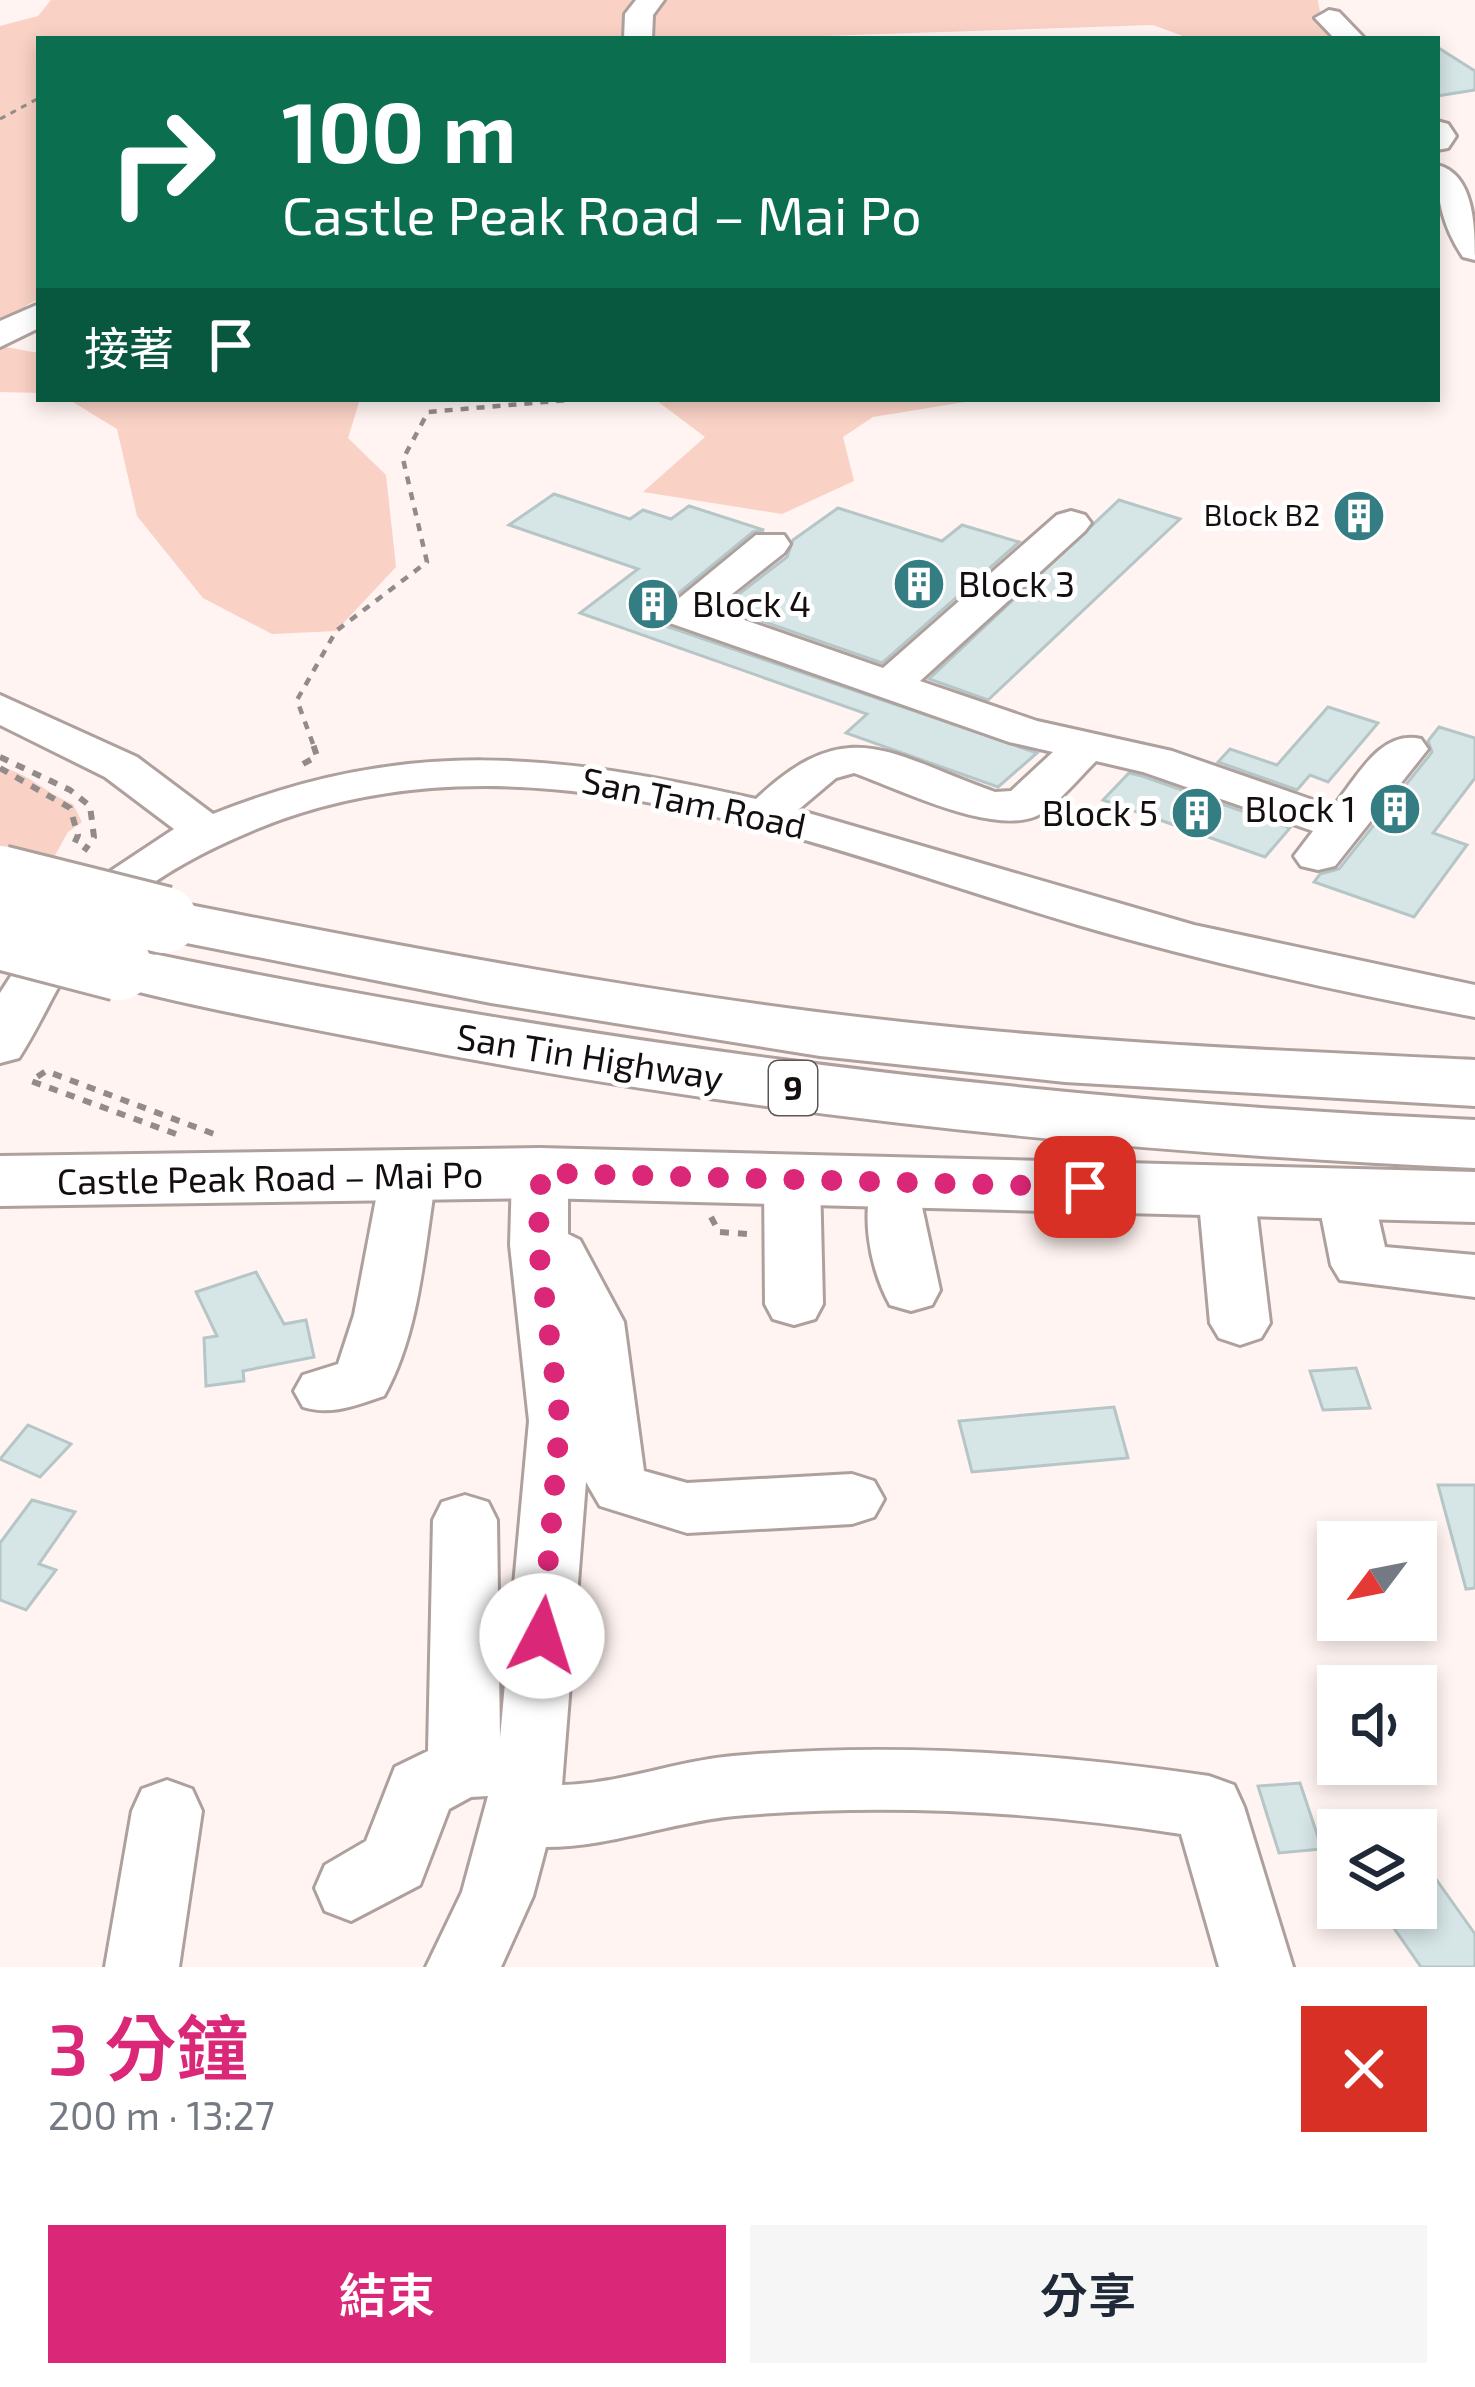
<!DOCTYPE html>
<html lang="zh-TW">
<meta charset="utf-8">
<style>
:root{--surface:#fff;--page:#f6f6f7;--text:#1f2937;--muted:#747a83;--accent:#db2777}
body{margin:0;font-family:"Exo 2","Noto Sans TC",sans-serif;background:var(--page);color:var(--text);height:100vh;display:flex;flex-direction:column;font-size:45px;white-space:nowrap}
*{box-sizing:border-box;margin:0}
p{font-size:39px;color:var(--muted)}
.icon{flex:none;width:66px;height:66px;fill:none;stroke:currentColor;stroke-width:2;stroke-linecap:round;stroke-linejoin:round}
.map{position:relative;height:1967px;overflow:hidden}
.panel{display:flex;flex-direction:column;background:var(--surface);flex:1}
.panel>*{flex:none}
.guide{position:absolute;left:36px;top:36px;width:1404px;height:366px;border-radius:0px;box-shadow:0 6px 18px #0003;background:#0b6e4f;color:#fff;overflow:hidden}
.needle{width:78px;rotate:238deg}
.controls{position:absolute;left:1317px;top:1521px;display:grid;gap:24px}
.controls a{display:grid;place-items:center;width:120px;height:120px;border-radius:0px;background:var(--surface);box-shadow:0 6px 18px #0003;font-size:60px}
.pin{position:absolute;display:grid;place-items:center;width:102px;height:102px;color:#fff;margin:-51px;border-radius:24px;box-shadow:0 6px 18px #0006}
.me{position:absolute;width:132px;margin:-66px;rotate:5deg;stroke-linejoin:round;filter:drop-shadow(0 0 9px #0008)}
.turn{display:flex;align-items:center;gap:42px;height:252px;padding:0 48px;font-size:54px}
.turn .icon{width:156px;height:156px;stroke-width:2.5}
.turn b{display:block;font-size:84px;line-height:102px}
.then{display:flex;align-items:center;height:114px;padding:0 48px;background:#0003;gap:24px;font-size:45px}
.round{display:grid;place-items:center;flex:none;width:126px;height:126px;border-radius:0px;background:var(--page)}
.overview{display:flex;align-items:center;justify-content:space-between;height:204px;padding:0 48px}
h1{font-size:72px;font-weight:600;line-height:90px;color:var(--accent)}
.button{display:flex;gap:24px;margin-top:auto;padding:24px 48px}
.button a{flex:1;height:138px;border-radius:0px;background:var(--accent);color:#fff;font-size:48px;font-weight:600;line-height:138px;text-align:center}
.button a+a{background:var(--page);color:var(--text)}
.map>svg:first-child{display:block}
.green{fill:#f9d1c5}
.building{fill:#d6e5e6;stroke:#b6c5c6;stroke-width:3}
.lines{fill:none;stroke-linecap:round;stroke-linejoin:round}
.minor-casing{stroke:#aea19d;stroke-width:6}
.major-casing{stroke:#aea19d;stroke-width:6}
.highway-casing{stroke:#aea19d;stroke-width:6}
.path-far2{stroke:#938b89;stroke-width:3;stroke-dasharray:6 6;stroke-linecap:butt}
.path-far1{stroke:#938b89;stroke-width:4.5;stroke-dasharray:8 8;stroke-linecap:butt}
.path{stroke:#938b89;stroke-width:6;stroke-dasharray:9 9;stroke-linecap:butt}
.minor{fill:#fff;fill-rule:evenodd}
.major{fill:#fff;fill-rule:evenodd}
.highway{fill:#fff;fill-rule:evenodd}
.highway-bridge-casing{stroke:#aea19d;stroke-width:72;stroke-linecap:butt}
.highway-bridge{stroke:#fff;stroke-width:66}
.route{stroke:#db2777;stroke-width:21;stroke-dasharray:0 37.8}
.labels{text-anchor:middle;stroke-width:10;stroke-linejoin:round;paint-order:stroke}
.far-poi-label{font-size:30px;fill:#140f0e;stroke:#fff;text-anchor:end}
.shield{fill:#fff;stroke:#5a5756;stroke-width:3}
.shield-label{font-size:33px;font-weight:bold;fill:#140f0e}
.poi-label{font-size:36px;fill:#140f0e;stroke:#fff;text-anchor:start}
.street-label{font-size:36px;fill:#140f0e;stroke:#fff}
</style>
<div class="map">
<svg width="1475" height="1967" viewBox="0 0 1475 1967">
<rect width="100%" height="100%" fill="#fff4f1"/>
<path class="green" d="M 51,0 L 1318,0 L 1321,19 L 1342,39 L 1191,39 L 1153,25 L 735,39 L 39,39 L 39,299 L 27,305 L 0,333 L 0,26 L 38,16 Z
M 0,346 L 39,353 L 39,393 L 0,392 Z
M 68,399 L 360,399 L 348,438 L 386,475 L 396,567 L 336,631 L 272,634 L 203,598 L 137,516 L 117,429 Z
M 660,399 L 983,399 L 873,417 L 843,437 L 854,481 L 782,514 L 643,492 L 705,437 L 656,400 Z
M 0,767 C 29,773 45,793 73,804 L 82,822 L 68,832 L 50,864 L 0,849 Z"/>
<path class="building" d="M 1437,47 L 1475,71 L 1475,90 L 1437,96 Z
M 554,494 L 630,519 L 643,510 L 671,519 L 689,506 L 764,530 L 753,532 L 658,610 L 663,625 L 1037,753 L 998,787 L 846,733 L 867,714 L 580,613 L 638,569 L 509,525 Z
M 1119,500 L 1180,519 L 988,700 L 929,679 Z
M 838,508 L 942,541 L 962,525 L 1019,542 L 882,663 L 722,607 L 787,557 L 793,540 Z
M 1328,707 L 1378,723 L 1328,782 L 1310,775 L 1297,790 L 1218,762 L 1230,749 L 1277,765 Z
M 1439,727 L 1475,738 L 1475,778 L 1433,833 L 1467,845 L 1414,917 L 1314,882 L 1320,874 L 1339,869 L 1432,752 L 1428,741 Z
M 1129,773 L 1142,776 L 1290,828 L 1265,857 L 1103,800 Z
M 256,1272 L 284,1324 L 306,1320 L 314,1357 L 243,1371 L 244,1381 L 206,1386 L 204,1338 L 217,1336 L 196,1292 Z
M 1356,1368 L 1370,1408 L 1323,1410 L 1310,1371 Z
M 1114,1407 L 1128,1458 L 972,1472 L 959,1421 Z
M 28,1425 L 71,1444 L 40,1477 L 0,1459 Z
M 1438,1485 L 1475,1485 L 1475,1588 L 1466,1589 Z
M 32,1500 L 75,1512 L 39,1564 L 56,1570 L 26,1610 L 0,1600 L 0,1543 Z
M 1300,1783 L 1322,1849 L 1279,1853 L 1258,1786 Z
M 1416,1851 L 1475,1934 L 1475,1967 L 1421,1967 L 1380,1908 L 1416,1908 Z"/>
<g class="lines">
<g class="minor-casing">
<path id="minor" d="M 636,0 L 664,0 L 653,15 L 652,39 L 624,39 L 625,14 Z
M 1329,10 L 1339,12 L 1365,39 L 1335,39 L 1315,18 Z
M 1437,121 L 1448,124 L 1456,136 L 1448,148 L 1437,150 Z
M 1437,165 C 1475,174 1475,229 1475,260 L 1463,257 C 1443,227 1437,200 1437,165 Z
M 39,304 L 39,328 L 0,347 L 0,321 Z
M 1071,511 L 1085,515 L 1091,523 L 1085,531 L 920,681 L 1037,721 L 1172,751 L 1333,807 C 1357,778 1380,729 1421,739 L 1428,749 L 1335,866 L 1318,870 L 1301,866 L 1294,856 L 1313,831 L 1143,772 L 1096,761 C 1079,778 1061,800 1042,813 C 1000,840 897,788 854,773 L 836,778 L 798,810 L 1194,925 L 1475,985 L 1475,1017 C 1341,992 1208,963 1078,925 C 818,848 528,719 259,828 C 208,849 161,873 119,909 C 66,955 54,1003 19,1058 L 0,1063 L 0,993 L 35,939 L 82,890 L 174,829 L 105,777 L 0,725 L 0,695 L 137,757 L 213,814 C 409,736 556,754 756,799 C 849,711 890,755 995,792 L 1011,791 L 1053,752 L 1009,742 L 667,622 L 661,613 L 756,535 L 784,535 L 790,544 L 784,553 L 713,609 L 883,668 L 1057,515 Z
M 540,1154 L 560,1160 L 568,1173 L 568,1234 L 580,1240 L 624,1322 L 644,1471 L 687,1483 L 852,1474 L 874,1481 L 884,1499 L 874,1517 L 852,1524 L 687,1533 L 600,1506 L 586,1482 L 562,1785 C 620,1784 675,1761 733,1756 C 892,1742 1052,1753 1209,1776 L 1234,1785 L 1244,1807 L 1293,1967 L 1219,1967 L 1181,1834 C 1034,1811 883,1803 735,1816 C 671,1822 611,1847 546,1847 L 533,1896 L 501,1967 L 426,1967 L 462,1892 L 488,1796 L 471,1797 L 449,1809 L 420,1885 L 351,1921 L 325,1911 L 315,1888 L 325,1865 L 366,1841 L 395,1767 L 428,1751 L 433,1520 L 442,1502 L 465,1495 L 488,1502 L 497,1520 L 500,1738 L 529,1421 L 510,1245 L 512,1173 L 520,1160 Z
M 408,1159 L 428,1164 L 436,1178 C 424,1249 420,1332 384,1396 C 356,1405 332,1416 303,1407 L 294,1391 L 303,1375 L 338,1364 L 354,1315 L 380,1178 L 388,1164 Z
M 792,1159 L 812,1164 L 820,1178 L 823,1304 L 815,1319 L 794,1325 L 773,1319 L 765,1304 L 764,1178 L 772,1164 Z
M 899,1164 L 919,1169 L 927,1183 L 922,1207 L 940,1290 L 932,1305 L 911,1311 L 890,1305 C 870,1269 857,1206 879,1169 Z
M 1226,1172 L 1246,1177 L 1254,1191 L 1270,1323 L 1261,1338 L 1240,1345 L 1219,1338 L 1210,1323 L 1198,1191 L 1206,1177 Z
M 1345,1175 L 1365,1180 L 1373,1194 L 1385,1247 L 1475,1255 L 1475,1297 L 1340,1280 L 1331,1265 L 1317,1194 L 1325,1180 Z
M 167,1780 L 192,1789 L 202,1811 L 179,1967 L 105,1967 L 132,1811 L 142,1789 Z"/>
</g>
<g class="major-casing">
<path id="major" d="M 540,1148 L 1475,1172 L 1475,1222 L 540,1198 L 0,1206 L 0,1156 Z"/>
</g>
<g class="highway-casing">
<path id="highway" d="M 164,900 C 408,948 654,995 902,1022 C 1092,1043 1284,1051 1475,1060 L 1475,1106 L 1065,1082 L 820,1056 L 491,1003 L 141,934 L 132,920 L 141,906 Z
M 119,947 C 572,1041 1012,1100 1475,1120 L 1475,1168 C 1110,1152 748,1114 390,1044 C 292,1025 193,1007 96,981 L 86,967 L 96,953 Z"/>
</g>
<path class="path-far2" d="M 0,119 L 39,98"/>
<path class="path-far1" d="M 313,744 L 297,700 L 336,631 L 427,562 L 403,459 L 428,412 L 579,399"/>
<path class="path" d="M 0,757 L 70,790 L 90,806 L 94,837 L 84,851
M 303,764 L 317,756 L 312,741
M 0,768 L 70,808 L 78,835 L 72,849
M 176,1134 L 31,1081 L 46,1071 L 214,1134
M 711,1217 L 719,1232 L 747,1234"/>
<use href="#minor" class="minor"/>
<use href="#major" class="major"/>
<use href="#highway" class="highway"/>
<g class="highway-bridge-casing">
<path id="highway-bridge" d="M 0,879 L 164,920
M 0,936 L 119,967"/>
</g>
<use href="#highway-bridge" class="highway-bridge"/>
</g>
<g class="lines">
<path class="route" d="M 542,1636 L 560,1420 L 538,1245 L 541,1173 L 1085,1187"/>
</g>
<defs>
<g id="building-disc" transform="scale(2.7)"><circle r="9.5" fill="#347d83" stroke="#fff"/><path d="M-4-6H4V6H1V3H-1V6H-4ZM-2.5-4.3h1.7v1.8h-1.7ZM.8-4.3h1.7v1.8H.8ZM-2.5-1h1.7V.8h-1.7ZM.8-1h1.7V.8H.8Z" fill="#fff"/></g>
</defs>
<g fill-rule="evenodd">
<use href="#building-disc" x="1359" y="516"/>
<use href="#building-disc" x="919" y="584"/>
<use href="#building-disc" x="653" y="604"/>
<use href="#building-disc" x="1395" y="809"/>
<use href="#building-disc" x="1197" y="813"/>
</g>
<g class="labels">
<g class="far-poi-label">
<text x="1320" y="526">Block B2</text>
</g>
<rect class="shield" x="769" y="1061" width="48" height="54" rx="9"/>
<g class="shield-label">
<text x="793" y="1100">9</text>
</g>
<g class="poi-label">
<text x="958" y="597">Block 3</text>
<text x="692" y="617">Block 4</text>
<text x="1356" y="822" text-anchor="end">Block 1</text>
<text x="1158" y="826" text-anchor="end">Block 5</text>
</g>
<g class="street-label">
<text transform="translate(694 803) rotate(12)" y="13">San Tam Road</text>
<text transform="translate(590 1057) rotate(9)" y="13">San Tin Highway</text>
<text transform="translate(270 1178) rotate(-1)" y="13">Castle Peak Road – Mai Po</text>
</g>
</g>
</svg>
<div class="controls">
<a><svg class="needle" viewBox="-14 -14 28 28"><path d="M0-13l5 13h-10z" fill="#e53935"/><path d="M0 13l5-13h-10z" fill="#747a83"/></svg></a>
<a><svg class="icon" aria-label="sound" viewBox="0 0 24 24"><path d="M4 9h4l5-4v14l-5-4H4zM17 9q2 3 0 6"/></svg></a>
<a><svg class="icon" aria-label="layers" viewBox="0 0 24 24"><path d="M12 4l9 5-9 5-9-5zM3 14l9 5 9-5"/></svg></a>
</div>
<div class="pin" style="left:1085px;top:1187px;background:#d93025"><svg class="icon" aria-label="arrive" viewBox="0 0 24 24"><path d="M6 21V4h12l-3 4 3 4H6"/></svg></div>
<svg class="me" style="left:542px;top:1636px" viewBox="-20 -20 40 40"><circle r="19" fill="#fff"/><path d="M0-13L10 11 0 6-10 11z" fill="#db2777"/></svg>
<div class="guide">
<div class="turn"><svg class="icon" aria-label="right" viewBox="0 0 24 24"><path d="M7 20v-9h11M14 6l5 5-5 5"/></svg><div><b>100 m</b>Castle Peak Road – Mai Po</div></div>
<div class="then">接著<svg class="icon" aria-label="arrive" viewBox="0 0 24 24"><path d="M6 21V4h12l-3 4 3 4H6"/></svg></div>
</div>
</div>
<section class="panel">
<div class="overview"><div><h1>3 分鐘</h1><p>200 m · 13:27</p></div><a class="round" style="background:#d93025;color:#fff"><svg class="icon" aria-label="close" viewBox="0 0 24 24"><path d="M6 6l12 12M18 6L6 18"/></svg></a></div>
<div class="button"><a>結束</a><a>分享</a></div>
</section>
